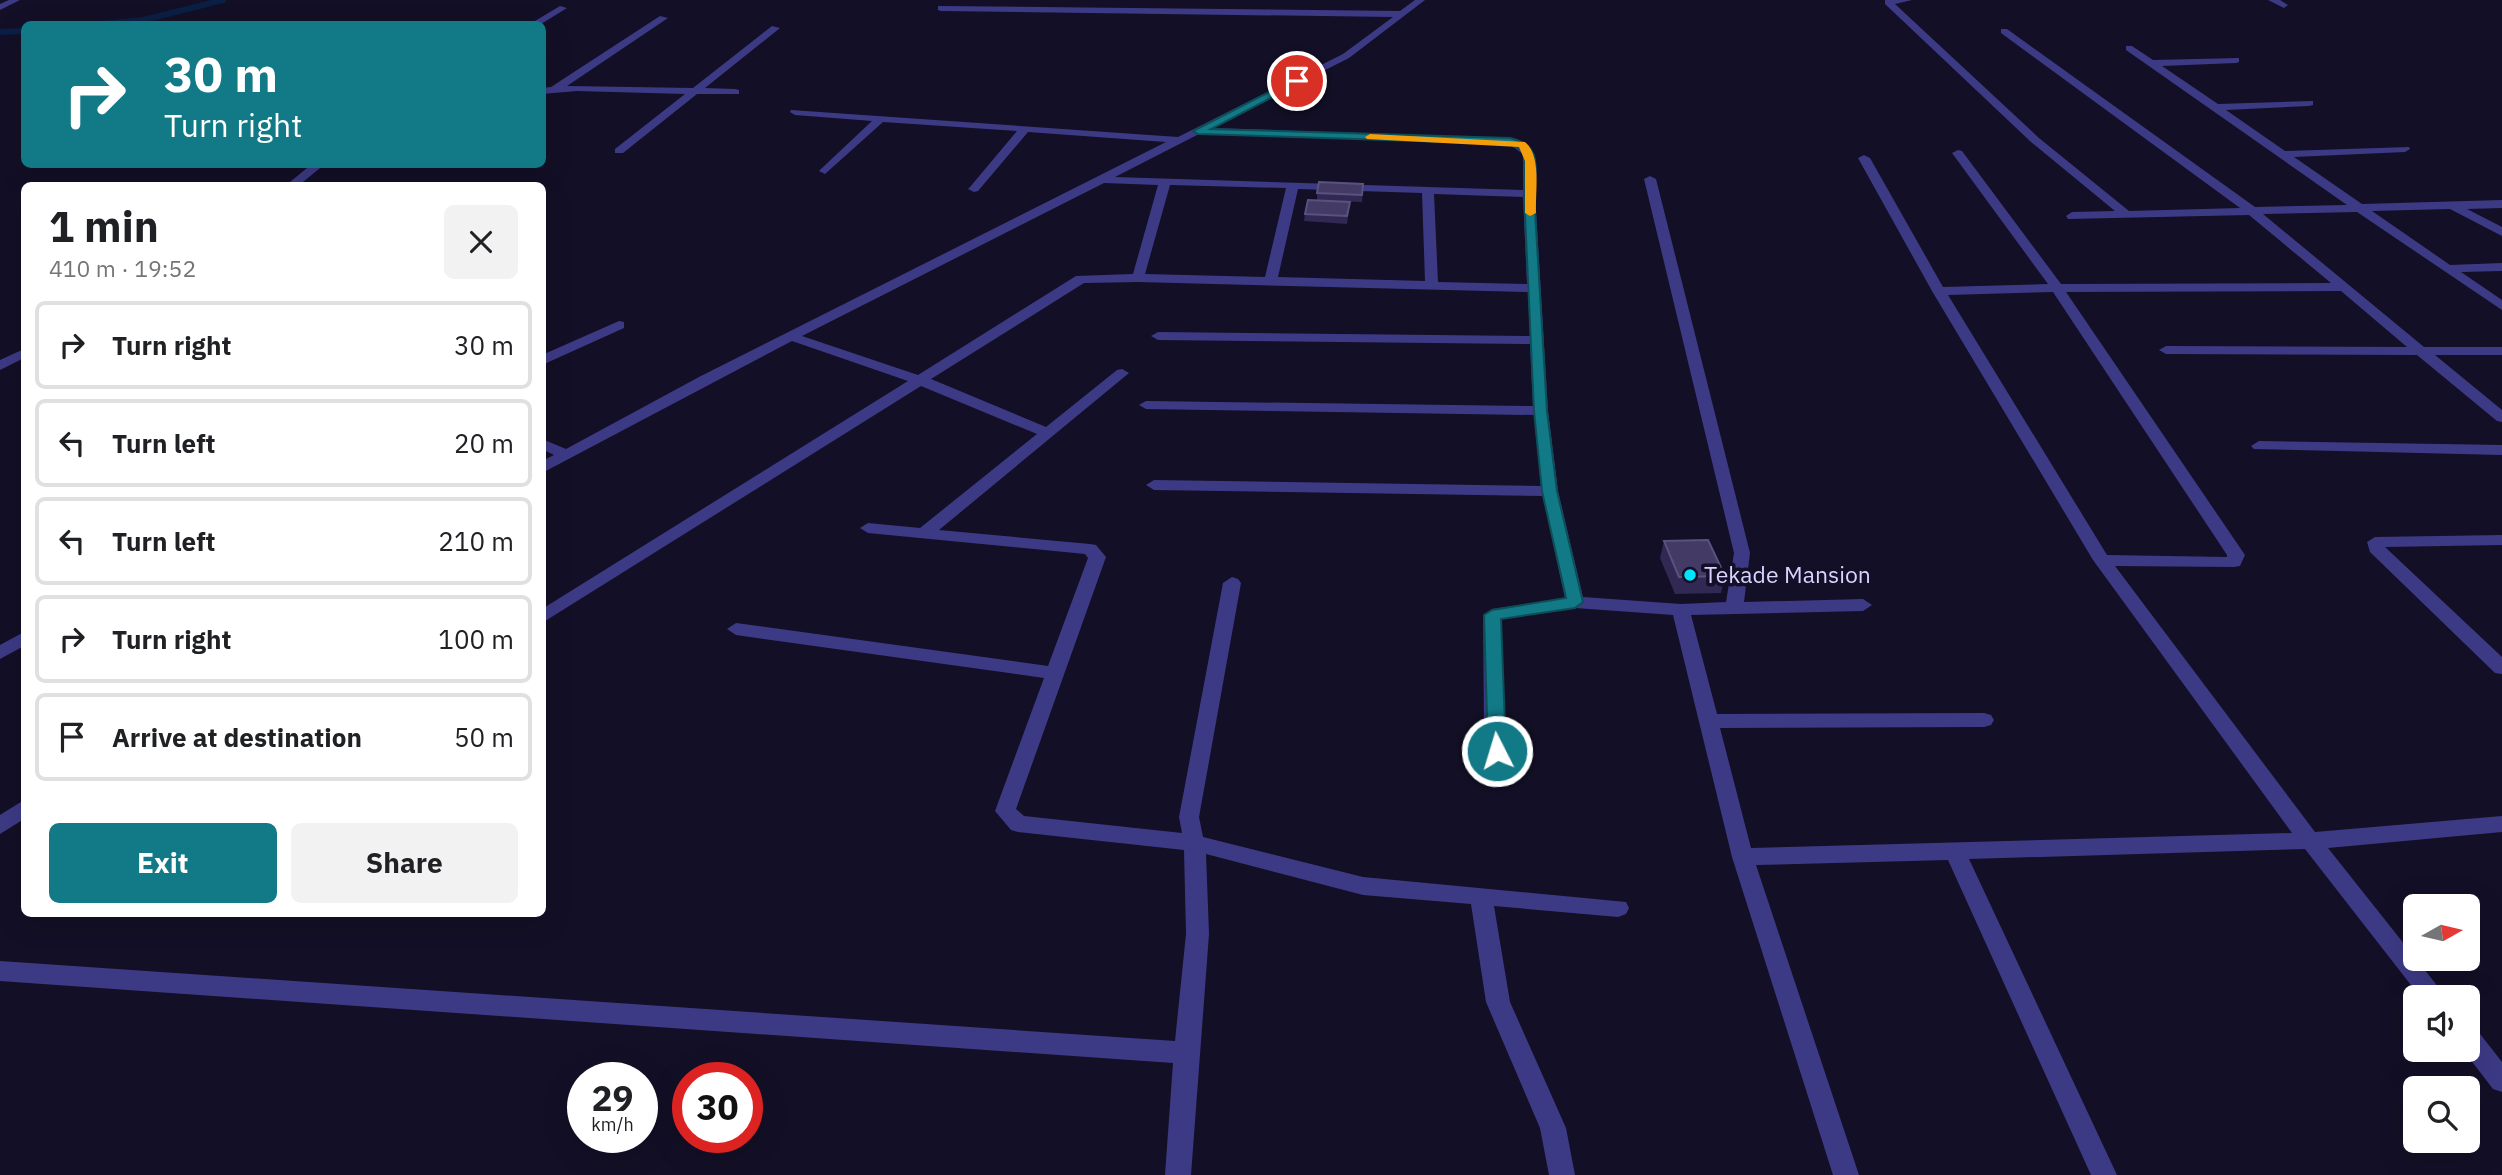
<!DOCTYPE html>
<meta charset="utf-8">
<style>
:root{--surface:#fff;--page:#f2f2f2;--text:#202124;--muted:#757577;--line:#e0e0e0;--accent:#127987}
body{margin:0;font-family:"IBM Plex Sans",sans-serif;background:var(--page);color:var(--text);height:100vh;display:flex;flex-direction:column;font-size:26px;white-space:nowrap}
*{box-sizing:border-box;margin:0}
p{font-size:23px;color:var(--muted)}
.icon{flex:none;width:38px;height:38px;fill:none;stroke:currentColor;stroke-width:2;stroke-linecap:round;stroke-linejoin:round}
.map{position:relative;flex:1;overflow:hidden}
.details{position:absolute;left:21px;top:182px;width:525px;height:735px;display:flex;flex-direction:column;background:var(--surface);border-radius:10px;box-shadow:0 7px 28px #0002}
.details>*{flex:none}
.banner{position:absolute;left:21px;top:21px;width:525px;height:147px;border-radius:10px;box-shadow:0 7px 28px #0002;background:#127987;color:#fff;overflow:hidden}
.needle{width:46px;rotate:82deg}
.controls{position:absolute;left:2403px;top:894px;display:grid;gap:14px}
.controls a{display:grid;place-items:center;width:77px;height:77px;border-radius:10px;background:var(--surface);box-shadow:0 7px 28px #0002;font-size:35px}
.speed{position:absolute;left:567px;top:1062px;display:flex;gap:14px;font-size:35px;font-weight:700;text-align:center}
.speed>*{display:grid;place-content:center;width:91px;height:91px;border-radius:50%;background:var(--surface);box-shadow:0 7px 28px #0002;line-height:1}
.speed small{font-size:18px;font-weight:400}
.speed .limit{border:10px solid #d22;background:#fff;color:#111}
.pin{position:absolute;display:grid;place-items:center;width:60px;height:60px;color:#fff;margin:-30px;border:4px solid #fff;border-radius:50%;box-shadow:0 2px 7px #0007}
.me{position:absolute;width:77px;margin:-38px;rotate:355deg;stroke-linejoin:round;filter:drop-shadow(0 0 5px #0008)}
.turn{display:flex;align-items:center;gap:24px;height:147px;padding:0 28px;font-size:32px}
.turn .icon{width:91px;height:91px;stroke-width:2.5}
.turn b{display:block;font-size:49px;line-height:60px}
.round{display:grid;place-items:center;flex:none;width:74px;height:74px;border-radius:10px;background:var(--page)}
.summary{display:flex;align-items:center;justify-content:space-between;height:119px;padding:0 28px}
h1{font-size:42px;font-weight:700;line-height:52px}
.cta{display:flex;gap:14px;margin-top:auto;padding:14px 28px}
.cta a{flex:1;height:80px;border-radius:10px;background:var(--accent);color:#fff;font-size:28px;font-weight:700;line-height:80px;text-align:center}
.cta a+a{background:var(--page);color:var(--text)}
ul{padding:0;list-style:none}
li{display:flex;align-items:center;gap:21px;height:88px;margin:0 14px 10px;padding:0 14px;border:4px solid var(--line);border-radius:10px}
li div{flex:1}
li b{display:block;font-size:26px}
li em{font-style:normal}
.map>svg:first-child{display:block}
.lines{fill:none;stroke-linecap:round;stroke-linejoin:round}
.stream{stroke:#0a1f44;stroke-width:6}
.street{fill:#3d3a85;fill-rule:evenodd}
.wall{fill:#312854}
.building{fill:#433a66;stroke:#5a527e;stroke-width:2}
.route{fill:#127987;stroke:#0c4f58;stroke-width:2}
.slow{fill:#f59e0b}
.poi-dot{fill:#00e5ff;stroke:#130f26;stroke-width:2.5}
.labels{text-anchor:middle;stroke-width:7;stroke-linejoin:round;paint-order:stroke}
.poi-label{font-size:23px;fill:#d9d4ff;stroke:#130f26;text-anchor:start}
</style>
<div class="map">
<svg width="2502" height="1175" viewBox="0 0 2502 1175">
<rect width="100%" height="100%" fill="#130f26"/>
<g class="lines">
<path class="stream" d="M 102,24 L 143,20 L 223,0
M 0,32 L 24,31"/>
<path class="street" d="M 9,0 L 20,0 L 0,10 L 0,4 Z
M 1415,0 L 1425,0 L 1349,58 L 1211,128 L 1510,138 C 1542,147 1537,167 1535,194 L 1548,411 L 1558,491 L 1583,597 L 1681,604 L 1726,602 L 1734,553 L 1644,179 L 1650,176 L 1656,179 L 1750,553 L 1744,602 L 1863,599 L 1872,605 L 1863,611 L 1691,615 L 1717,714 L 1984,713 L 1991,715 L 1994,720 L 1991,725 L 1984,727 L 1720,728 L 1751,848 L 2292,833 L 2093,560 L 1932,291 L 1858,158 L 1864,155 L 1870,158 L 1943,287 L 2048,284 L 1952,153 L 1958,150 L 1962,151 L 2061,284 L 2331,283 L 2249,215 L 2068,219 L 2066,216 L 2072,212 L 2115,211 L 2031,142 L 1885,4 L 1885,0 L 1912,0 L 1895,4 L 2039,138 L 2129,211 L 2240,208 L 2001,33 L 2001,29 L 2007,29 L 2255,207 L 2347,205 L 2126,50 L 2126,46 L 2132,46 L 2153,60 L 2239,58 L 2239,62 L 2236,63 L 2162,66 L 2218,104 L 2313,101 L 2313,105 L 2309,106 L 2226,110 L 2285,151 L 2409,147 L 2410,149 L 2405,152 L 2294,157 L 2362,204 L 2502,200 L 2502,208 L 2467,209 L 2502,227 L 2502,236 L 2450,209 L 2372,211 L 2450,265 L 2502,263 L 2502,271 L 2461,272 L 2502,300 L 2502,310 L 2357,212 L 2263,214 L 2424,347 L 2502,347 L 2502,355 L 2435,355 L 2502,410 L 2502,422 L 2497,421 L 2417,355 L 2166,354 L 2159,350 L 2166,346 L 2407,347 L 2341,291 L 2066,292 L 2245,555 L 2240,566 L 2234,567 L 2115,566 L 2315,832 L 2502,816 L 2502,832 L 2328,848 L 2447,998 L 2421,998 L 2305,849 L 1969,859 L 2117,1175 L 2091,1175 L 1948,860 L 1756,865 L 1859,1175 L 1833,1175 L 1732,857 L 1673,615 L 1575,608 L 1501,619 L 1504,724 L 1510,779 L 1507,784 L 1500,787 L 1493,784 L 1490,779 L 1484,724 L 1483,615 L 1492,609 L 1565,598 L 1543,496 L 1154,490 L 1146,485 L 1154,480 L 1541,486 L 1534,415 L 1146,409 L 1139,405 L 1146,401 L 1533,406 L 1530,344 L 1158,340 L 1151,336 L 1158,332 L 1530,336 L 1528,292 L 1138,282 L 1084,283 L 931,379 L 1046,427 L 1117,370 L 1122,369 L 1129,373 L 939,530 L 1090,544 L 1096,545 L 1106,557 L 1016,809 L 1024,816 L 1182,833 L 1179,817 L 1223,583 L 1232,577 L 1238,579 L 1241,583 L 1199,817 L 1203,837 L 1363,877 L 1626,902 L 1629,908 L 1626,914 L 1618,917 L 1494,906 L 1510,1002 L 1566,1128 L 1575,1175 L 1549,1175 L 1540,1128 L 1486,1002 L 1471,904 L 1363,895 L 1206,854 L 1209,934 L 1191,1175 L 1165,1175 L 1173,1063 L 0,981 L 0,961 L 1175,1041 L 1186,934 L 1184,850 L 1018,832 L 1011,830 L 995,811 L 1044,678 L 736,635 L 727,629 L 736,623 L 1048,666 L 1088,558 L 1085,554 L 868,533 L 860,528 L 868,523 L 920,528 L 1037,434 L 921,386 L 542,623 L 542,609 L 908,381 L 792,341 L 542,473 L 542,461 L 554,455 L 542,449 L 542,439 L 566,449 L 699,377 L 1166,142 L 1028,132 L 978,191 L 974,192 L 968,189 L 970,187 L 1017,131 L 883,122 L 825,174 L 819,171 L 821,169 L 872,121 L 795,115 L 790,112 L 791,110 L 1178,137 L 1343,54 L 1393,17 L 941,11 L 938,10 L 938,6 L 1400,11 ZM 1199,134 L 1509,144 L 1523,154 L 1523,190 L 1115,177 ZM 1104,183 L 1158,185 L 1133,274 L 1076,276 L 918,375 L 802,336 ZM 1170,185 L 1286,188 L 1265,277 L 1145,274 ZM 1298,189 L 1422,193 L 1425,281 L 1278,277 ZM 1434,194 L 1523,197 L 1527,284 L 1438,282 ZM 2053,292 L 2227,555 L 2227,557 L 2107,555 L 1948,295 Z
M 2268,0 L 2280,0 L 2288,5 L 2284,8 Z
M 560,6 L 567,8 L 541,24 L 530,24 Z
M 660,16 L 668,18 L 567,86 L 693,88 L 772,26 L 780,28 L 705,88 L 735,89 L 739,90 L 739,94 L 697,94 L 623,153 L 615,153 L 615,149 L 685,94 L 577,91 L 542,94 L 542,88 L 551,87 Z
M 312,164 L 325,164 L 298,186 L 285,186 Z
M 619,321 L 624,322 L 624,328 L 542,365 L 542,355 Z
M 24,349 L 24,358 L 0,370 L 0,360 Z
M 2259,441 L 2502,445 L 2502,455 L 2254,449 L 2251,446 Z
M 2502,535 L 2502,545 L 2385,547 L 2502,657 L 2502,674 L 2495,673 L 2370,552 L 2367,542 L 2375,537 Z
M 24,632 L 24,646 L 0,659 L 0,645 Z
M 24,800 L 24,819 L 0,834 L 0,815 Z
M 2468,1027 L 2477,1030 L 2502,1062 L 2502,1092 L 2493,1089 L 2463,1050 L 2468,1050 Z"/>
</g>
<path class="wall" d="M 1363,184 L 1362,202 L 1331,201 L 1350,202 L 1347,224 L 1304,221 L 1305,214 L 1317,200 L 1317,193 Z
M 1664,541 L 1725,576 L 1721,593 L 1675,594 L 1660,558 Z"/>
<path class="building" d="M 1319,182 L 1363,184 L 1362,195 L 1317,193 Z
M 1308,200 L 1350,202 L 1347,216 L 1305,214 Z
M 1708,540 L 1725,576 L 1679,577 L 1664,541 Z"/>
<path class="route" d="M 1297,78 L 1300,79 L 1300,83 L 1211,129 L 1510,138 C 1543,146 1535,166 1534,194 L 1547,411 L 1557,491 L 1583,602 L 1575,608 L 1501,619 L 1506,751 L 1503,756 L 1491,756 L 1488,751 L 1484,615 L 1492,610 L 1566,598 L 1542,491 L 1534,411 L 1524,194 L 1525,161 L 1522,150 L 1510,144 L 1198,134 L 1193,131 Z"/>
<path class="slow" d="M 1370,134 L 1525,142 C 1542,156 1535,192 1536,213 L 1530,216 L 1525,213 L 1525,161 L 1519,147 L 1367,139 L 1365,137 Z"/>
<circle class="poi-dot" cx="1690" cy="575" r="7"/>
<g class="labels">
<g class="poi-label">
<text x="1704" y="583">Tekade Mansion</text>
</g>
</g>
</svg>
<div class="controls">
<a><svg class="needle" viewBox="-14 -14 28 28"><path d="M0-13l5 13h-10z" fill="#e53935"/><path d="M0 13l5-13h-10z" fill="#757577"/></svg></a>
<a><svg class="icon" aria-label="sound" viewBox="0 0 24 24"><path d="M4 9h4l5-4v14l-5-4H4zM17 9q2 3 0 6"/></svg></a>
<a><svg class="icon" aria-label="search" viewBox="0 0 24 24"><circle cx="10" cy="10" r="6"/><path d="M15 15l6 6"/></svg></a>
</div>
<div class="speed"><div>29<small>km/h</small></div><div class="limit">30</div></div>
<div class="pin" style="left:1297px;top:81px;background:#d93025"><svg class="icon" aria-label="arrive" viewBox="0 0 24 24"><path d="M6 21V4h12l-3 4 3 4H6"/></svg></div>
<svg class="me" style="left:1497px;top:751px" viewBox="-20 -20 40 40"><circle r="17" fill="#127987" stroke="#fff" stroke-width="3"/><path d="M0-11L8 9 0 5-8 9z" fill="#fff"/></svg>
<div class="banner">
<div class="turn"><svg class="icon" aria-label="right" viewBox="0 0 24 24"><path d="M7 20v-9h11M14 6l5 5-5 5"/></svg><div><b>30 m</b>Turn right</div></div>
</div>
<section class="details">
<div class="summary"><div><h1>1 min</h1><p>410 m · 19:52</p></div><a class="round"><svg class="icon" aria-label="close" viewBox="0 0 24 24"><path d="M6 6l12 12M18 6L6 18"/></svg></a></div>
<ul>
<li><svg class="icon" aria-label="right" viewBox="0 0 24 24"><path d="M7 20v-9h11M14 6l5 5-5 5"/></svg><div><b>Turn right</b></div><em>30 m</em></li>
<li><svg class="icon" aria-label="left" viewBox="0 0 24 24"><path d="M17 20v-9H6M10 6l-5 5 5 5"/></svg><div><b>Turn left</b></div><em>20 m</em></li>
<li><svg class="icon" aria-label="left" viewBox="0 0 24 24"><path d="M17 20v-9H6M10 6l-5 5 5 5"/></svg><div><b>Turn left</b></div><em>210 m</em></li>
<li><svg class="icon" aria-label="right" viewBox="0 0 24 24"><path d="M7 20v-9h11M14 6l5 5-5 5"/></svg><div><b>Turn right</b></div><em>100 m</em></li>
<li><svg class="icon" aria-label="arrive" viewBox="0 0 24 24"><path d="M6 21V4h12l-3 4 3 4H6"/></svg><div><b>Arrive at destination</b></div><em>50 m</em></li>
</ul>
<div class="cta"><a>Exit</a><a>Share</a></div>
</section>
</div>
